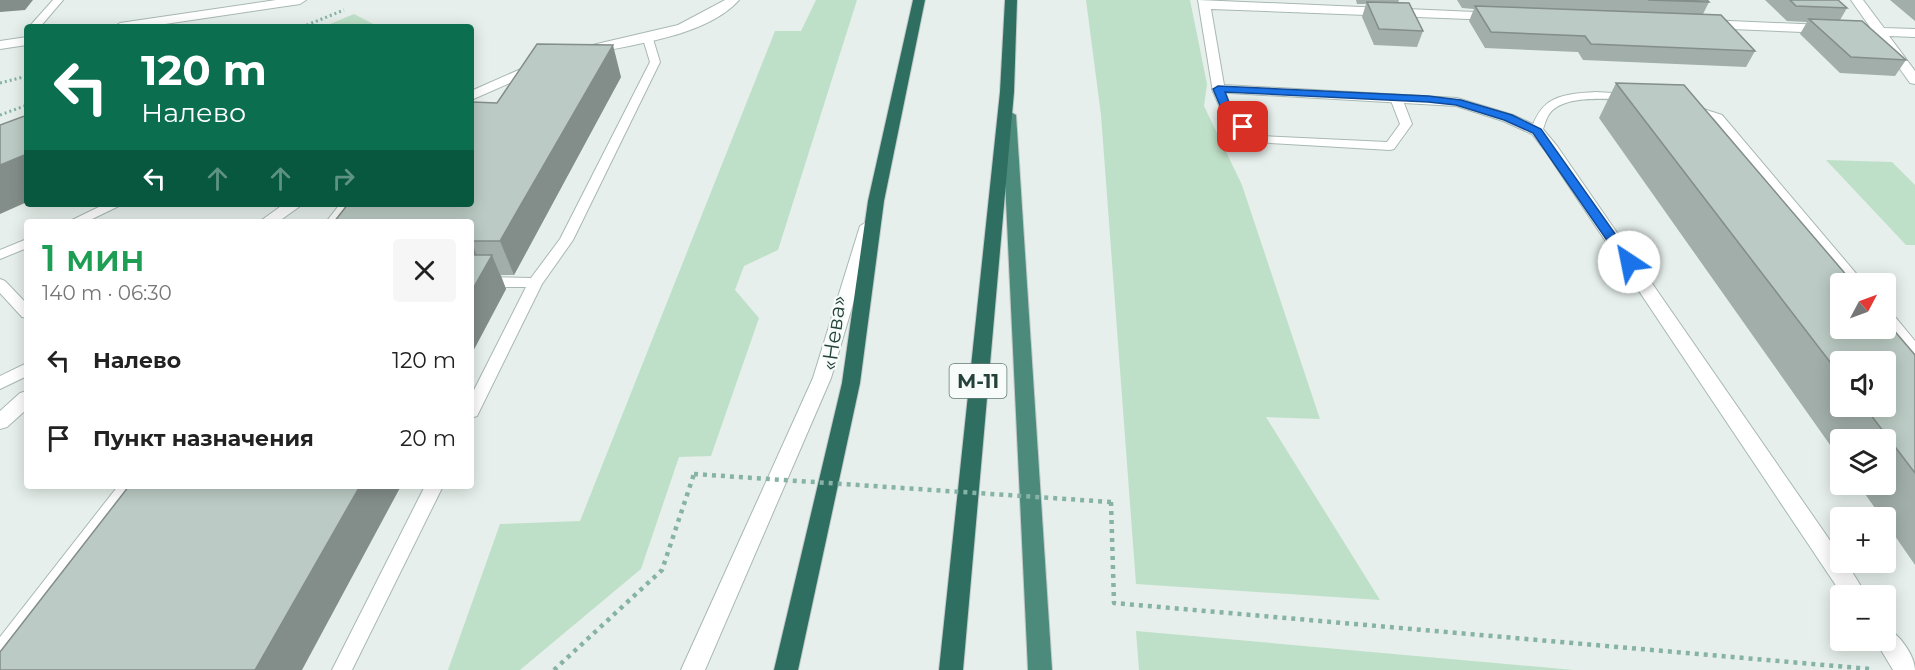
<!DOCTYPE html>
<html lang="ru">
<meta charset="utf-8">
<style>
:root{--surface:#fff;--page:#f6f6f6;--text:#222;--muted:#767676}
body{margin:0;font-family:Montserrat,sans-serif;background:var(--page);color:var(--text);height:100vh;display:flex;flex-direction:column;font-size:22px;white-space:nowrap}
*{box-sizing:border-box;margin:0}
p{font-size:20px;color:var(--muted)}
.icon{flex:none;width:33px;height:33px;fill:none;stroke:currentColor;stroke-width:2;stroke-linecap:round;stroke-linejoin:round}
.map{position:relative;flex:1;overflow:hidden}
.panel{position:absolute;left:24px;top:219px;width:450px;height:270px;display:flex;flex-direction:column;background:var(--surface);border-radius:6px;box-shadow:0 3px 15px #0003}
.panel>*{flex:none}
.top-card{position:absolute;left:24px;top:24px;width:450px;height:183px;border-radius:6px;box-shadow:0 3px 15px #0003;background:#0b6e4f;color:#fff;overflow:hidden}
.needle{width:39px;rotate:49deg}
.fabs{position:absolute;left:1830px;top:273px;display:grid;gap:12px}
.fabs a{display:grid;place-items:center;width:66px;height:66px;border-radius:6px;background:var(--surface);box-shadow:0 3px 15px #0003;font-size:30px}
.pin{position:absolute;display:grid;place-items:center;width:51px;height:51px;color:#fff;margin:-26px;border-radius:12px;box-shadow:0 3px 9px #0006}
.me{position:absolute;width:66px;margin:-33px;rotate:326deg;stroke-linejoin:round;filter:drop-shadow(0 0 4px #0008)}
.turn{display:flex;align-items:center;gap:21px;height:126px;padding:0 18px;font-size:27px}
.turn .icon{width:78px;height:78px;stroke-width:2.5}
.turn b{display:block;font-size:42px;line-height:51px}
.lanes{display:flex;align-items:center;height:57px;padding:0 18px;background:#0003;justify-content:center;gap:30px;direction:ltr}
.lanes .off{opacity:.35}
.round{display:grid;place-items:center;flex:none;width:63px;height:63px;border-radius:6px;background:var(--page)}
.head{display:flex;align-items:center;justify-content:space-between;height:102px;padding:0 18px}
h1{font-size:36px;font-weight:600;line-height:45px;color:#1e9e55}
ul{padding:0;list-style:none}
li{display:flex;align-items:center;gap:18px;height:78px;padding:0 18px}
li div{flex:1}
li b{display:block;font-size:22px}
li em{font-style:normal}
.map>svg:first-child{display:block}
.green{fill:#bfe0c8}
.lines{fill:none;stroke-linecap:round;stroke-linejoin:round}
.service-casing{stroke:#a8b8b2;stroke-width:2}
.minor-casing{stroke:#a8b8b2;stroke-width:2}
.tertiary-casing{stroke:#a8b8b2;stroke-width:2}
.trunk-casing{stroke:#c2cac8;stroke-width:2}
.motorway-casing{stroke:#c2cac8;stroke-width:2}
.path-far1{stroke:#86b3a5;stroke-width:3;stroke-dasharray:2 3;stroke-linecap:butt}
.path{stroke:#86b3a5;stroke-width:4.5;stroke-dasharray:4 5;stroke-linecap:butt}
.service{fill:#fff;fill-rule:evenodd}
.minor{fill:#fff;fill-rule:evenodd}
.tertiary{fill:#fff;fill-rule:evenodd}
.trunk{fill:#4c8a7c;fill-rule:evenodd}
.motorway{fill:#2f6f62;fill-rule:evenodd}
.path-bridge{stroke:#86b3a5;stroke-width:4.5;stroke-dasharray:4 5;stroke-linecap:butt}
.wall{fill:#a1aea9;fill-rule:evenodd}
.shaded-wall{fill:#838d89}
.building{fill:#bbcac4;stroke:#838d89;stroke-width:1.5}
.route{fill:#1a73e8;stroke:#114b97;stroke-width:1.5}
.labels{text-anchor:middle;stroke-width:4.5;stroke-linejoin:round;paint-order:stroke}
.shield{fill:#f7fbf9;stroke:#637a73;stroke-width:1.5}
.shield-label{font-size:20px;font-weight:bold;fill:#24423a}
.street-label{font-size:21px;fill:#24423a;stroke:#f7fbf9}
</style>
<div class="map">
<svg width="1915" height="670" viewBox="0 0 1915 670">
<rect width="100%" height="100%" fill="#e6efeb"/>
<path class="green" d="M 816,0 L 857,0 L 778,250 L 744,266 L 735,290 L 759,318 L 711,456 L 679,457 L 641,569 L 520,670 L 448,670 L 500,524 L 580,521 L 775,31 L 801,31 Z
M 1086,0 L 1190,0 L 1207,84 L 1204,106 L 1242,185 L 1320,419 L 1266,417 L 1380,600 L 1136,584 L 1101,115 Z
M 354,14 L 379,27 L 323,27 Z
M 1826,160 L 1892,162 L 1915,185 L 1915,245 L 1906,245 Z
M 1136,631 L 1574,670 L 1139,670 Z"/>
<g class="lines">
<g class="service-casing">
<path id="service" d="M 53,0 L 63,0 L 40,27 L 29,27 Z
M 648,36 L 653,39 L 660,62 L 573,240 L 542,284 L 479,412 L 477,416 L 471,418 L 471,396 L 526,287 L 485,287 L 478,282 L 485,277 L 531,278 L 560,239 L 650,62 L 643,39 Z
M 1218,86 L 1224,89 L 1233,113 L 1261,136 L 1387,142 L 1400,124 L 1390,98 L 1396,95 L 1402,98 L 1412,124 L 1394,149 L 1390,150 L 1254,142 L 1224,117 L 1212,89 Z
M 1596,92 L 1629,94 L 1635,97 L 1629,100 C 1608,99 1560,94 1548,116 C 1545,121 1544,128 1541,134 L 1533,134 L 1531,131 C 1541,96 1562,94 1596,92 Z
M 1691,105 L 1722,115 L 1865,284 L 1850,284 L 1714,119 L 1687,110 L 1687,106 Z
M 105,204 L 123,204 L 86,222 L 68,222 Z
M 340,204 L 354,204 L 340,222 L 326,222 Z
M 27,239 L 27,248 L 0,259 L 0,250 Z
M 0,279 L 5,281 L 27,304 L 27,318 L 22,317 L 0,293 Z
M 1886,311 L 1891,312 L 1915,341 L 1915,356 L 1910,355 L 1886,325 Z
M 27,363 L 27,376 L 0,389 L 0,376 Z
M 118,486 L 137,486 L 7,658 L 0,661 L 0,637 Z
M 425,486 L 443,486 L 352,670 L 332,670 Z"/>
</g>
<g class="minor-casing">
<path id="minor" d="M 276,0 L 306,0 L 300,4 L 145,27 L 114,27 L 120,23 Z
M 725,0 L 739,0 C 707,36 634,44 589,54 L 583,50 L 584,47 L 678,25 Z
M 1198,0 L 1498,13 L 1498,19 L 1494,20 L 1211,9 L 1224,85 L 1457,98 L 1513,115 L 1542,128 L 1557,146 L 1840,555 L 1840,562 L 1846,562 L 1867,596 L 1843,596 L 1546,152 L 1532,134 L 1503,121 L 1456,106 L 1213,92 Z
M 1851,0 L 1863,0 L 1884,28 L 1915,29 L 1915,37 L 1889,36 L 1915,71 L 1915,84 L 1910,83 L 1876,35 L 1707,28 L 1701,24 L 1707,20 L 1870,27 Z
M 27,37 L 27,45 L 0,49 L 0,41 Z
M 539,61 L 544,62 L 544,68 L 471,100 L 471,91 Z
M 284,204 L 303,204 L 278,222 L 259,222 Z
M 27,391 L 27,409 L 7,427 L 0,429 L 0,411 L 20,393 Z
M 1886,628 C 1899,633 1915,656 1915,670 L 1893,670 L 1875,640 L 1886,640 Z"/>
</g>
<g class="tertiary-casing">
<path id="tertiary" d="M 868,221 L 876,226 L 831,378 L 705,670 L 681,670 L 813,378 L 860,226 Z"/>
</g>
<g class="trunk-casing">
<path id="trunk" d="M 1009,111 L 1016,115 L 1052,670 L 1028,670 L 1002,115 Z"/>
</g>
<g class="motorway-casing">
<path id="motorway" d="M 913,0 L 925,0 L 884,201 L 860,383 L 798,670 L 774,670 L 842,383 L 868,201 Z
M 1005,0 L 1017,0 L 1014,92 L 963,670 L 939,670 L 1000,92 Z"/>
</g>
<path class="path-far1" d="M 302,27 L 344,10
M 0,83 L 27,76
M 0,115 L 27,105"/>
<path class="path" d="M 1111,502 L 1114,603 L 1870,669
M 554,670 L 662,570 L 694,474"/>
<use href="#service" class="service"/>
<use href="#minor" class="minor"/>
<use href="#tertiary" class="tertiary"/>
<use href="#trunk" class="trunk"/>
<use href="#motorway" class="motorway"/>
<path class="path-bridge" d="M 694,474 L 1111,502"/>
</g>
<path class="wall" d="M 1356,0 L 1399,0 L 1398,3 L 1423,31 L 1417,47 L 1374,45 L 1362,17 L 1366,4 L 1357,4 Z
M 1457,0 L 1707,0 L 1709,2 L 1703,14 L 1755,51 L 1746,67 L 1583,60 L 1578,52 L 1485,48 L 1469,21 L 1474,9 L 1462,8 Z
M 1765,0 L 1838,0 L 1847,8 L 1840,20 L 1906,60 L 1895,76 L 1840,73 L 1800,34 L 1807,22 L 1787,21 Z
M 1890,0 L 1915,0 L 1915,21 Z
M 621,77 L 514,275 L 501,275 L 506,289 L 471,355 L 471,222 L 497,103 Z
M 1616,83 L 1915,355 L 1915,565 L 1886,523 L 1886,518 L 1882,518 L 1858,484 L 1886,484 L 1886,440 L 1840,440 L 1840,459 L 1599,118 ZM 1840,362 L 1886,406 L 1840,406 Z"/>
<path class="shaded-wall" d="M 0,0 L 33,0 L 25,10 L 0,12 Z
M 613,45 L 621,77 L 514,275 L 500,241 Z
M 27,154 L 27,202 L 0,214 L 0,165 Z
M 471,241 L 483,271 L 492,255 L 506,289 L 471,355 Z
M 360,486 L 401,486 L 302,670 L 255,670 Z"/>
<path class="building" d="M 1648,0 L 1707,0 L 1709,2 Z
M 1790,0 L 1838,0 L 1847,8 L 1796,6 Z
M 1367,2 L 1409,3 L 1423,31 L 1379,29 Z
M 1475,6 L 1721,15 L 1755,51 L 1591,44 L 1585,36 L 1491,32 Z
M 1809,19 L 1862,21 L 1906,60 L 1851,57 Z
M 537,44 L 613,45 L 500,241 L 471,241 L 471,222 L 334,222 L 348,204 L 471,204 L 471,103 L 472,102 L 497,103 Z
M 1616,83 L 1684,85 L 1854,284 L 1840,284 L 1840,328 L 1886,328 L 1886,321 L 1915,355 L 1915,473 L 1864,406 L 1886,406 L 1886,362 L 1840,362 L 1840,375 Z
M 27,115 L 27,154 L 0,165 L 0,125 Z
M 471,255 L 492,255 L 471,292 Z
M 129,486 L 360,486 L 255,670 L 0,670 L 0,652 Z"/>
<path class="route" d="M 1218,86 L 1428,96 L 1461,100 L 1512,115 L 1541,129 L 1635,262 L 1633,265 L 1624,265 L 1533,133 L 1504,120 L 1456,105 L 1428,102 L 1225,92 L 1233,113 L 1248,127 L 1243,130 L 1225,117 L 1213,89 Z"/>
<g class="labels">
<rect class="shield" x="949.5" y="364" width="57" height="34" rx="4.5"/>
<g class="shield-label">
<text x="978" y="388">М-11</text>
</g>
<g class="street-label">
<text transform="translate(834 333) rotate(-82)" y="7">«Нева»</text>
</g>
</g>
</svg>
<div class="fabs">
<a><svg class="needle" viewBox="-14 -14 28 28"><path d="M0-13l5 13h-10z" fill="#e53935"/><path d="M0 13l5-13h-10z" fill="#767676"/></svg></a>
<a><svg class="icon" aria-label="sound" viewBox="0 0 24 24"><path d="M4 9h4l5-4v14l-5-4H4zM17 9q2 3 0 6"/></svg></a>
<a><svg class="icon" aria-label="layers" viewBox="0 0 24 24"><path d="M12 4l9 5-9 5-9-5zM3 14l9 5 9-5"/></svg></a>
<a>+</a>
<a>−</a>
</div>
<div class="pin" style="left:1243px;top:127px;background:#d93025"><svg class="icon" aria-label="arrive" viewBox="0 0 24 24"><path d="M6 21V4h12l-3 4 3 4H6"/></svg></div>
<svg class="me" style="left:1629px;top:262px" viewBox="-20 -20 40 40"><circle r="19" fill="#fff"/><path d="M0-13L10 11 0 6-10 11z" fill="#1a73e8"/></svg>
<div class="top-card">
<div class="turn"><svg class="icon" aria-label="left" viewBox="0 0 24 24"><path d="M17 20v-9H6M10 6l-5 5 5 5"/></svg><div><b>120 m</b>Налево</div></div>
<div class="lanes"><svg class="icon" aria-label="left" viewBox="0 0 24 24"><path d="M17 20v-9H6M10 6l-5 5 5 5"/></svg><svg class="icon off" aria-label="ahead" viewBox="0 0 24 24"><path d="M12 20V5M6 11l6-6 6 6"/></svg><svg class="icon off" aria-label="ahead" viewBox="0 0 24 24"><path d="M12 20V5M6 11l6-6 6 6"/></svg><svg class="icon off" aria-label="right" viewBox="0 0 24 24"><path d="M7 20v-9h11M14 6l5 5-5 5"/></svg></div>
</div>
<section class="panel">
<div class="head"><div><h1>1 мин</h1><p>140 m · 06:30</p></div><a class="round"><svg class="icon" aria-label="close" viewBox="0 0 24 24"><path d="M6 6l12 12M18 6L6 18"/></svg></a></div>
<ul>
<li><svg class="icon" aria-label="left" viewBox="0 0 24 24"><path d="M17 20v-9H6M10 6l-5 5 5 5"/></svg><div><b>Налево</b></div><em>120 m</em></li>
<li><svg class="icon" aria-label="arrive" viewBox="0 0 24 24"><path d="M6 21V4h12l-3 4 3 4H6"/></svg><div><b>Пункт назначения</b></div><em>20 m</em></li>
</ul>
</section>
</div>
